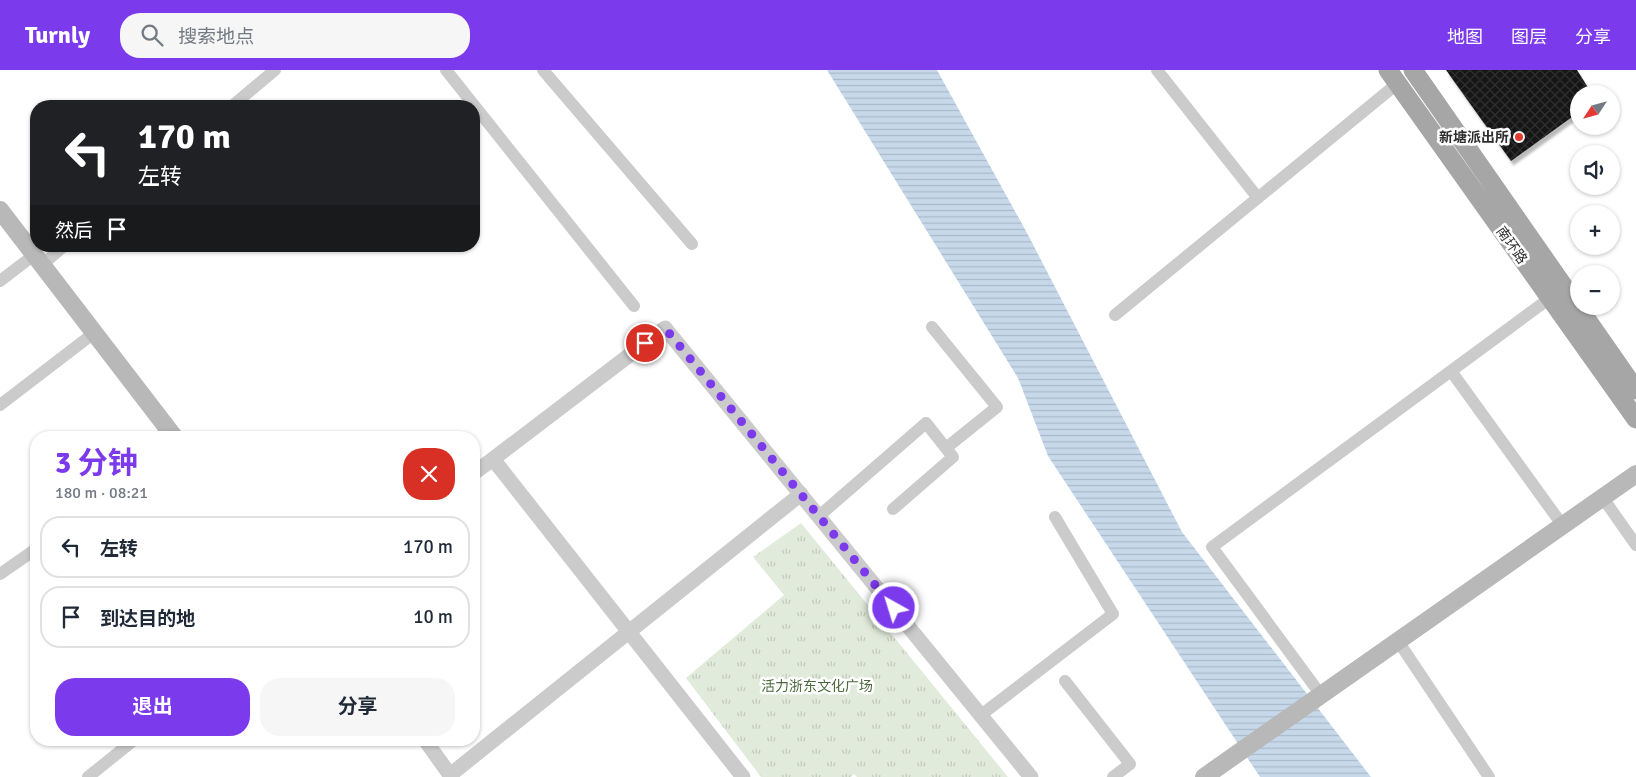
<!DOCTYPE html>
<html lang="zh">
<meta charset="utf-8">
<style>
:root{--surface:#fff;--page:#f6f6f7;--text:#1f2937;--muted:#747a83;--line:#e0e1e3;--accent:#7c3aed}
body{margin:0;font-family:Signika,"Noto Sans SC",sans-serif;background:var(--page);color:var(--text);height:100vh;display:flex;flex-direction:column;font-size:19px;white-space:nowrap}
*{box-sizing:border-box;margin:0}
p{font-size:16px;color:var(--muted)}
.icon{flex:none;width:28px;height:28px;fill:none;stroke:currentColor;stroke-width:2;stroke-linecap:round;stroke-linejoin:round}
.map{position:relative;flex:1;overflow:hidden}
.sheet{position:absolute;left:30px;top:361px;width:450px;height:315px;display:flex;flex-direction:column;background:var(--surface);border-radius:20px;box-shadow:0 1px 4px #0004}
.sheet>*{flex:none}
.banner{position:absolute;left:30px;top:30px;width:450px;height:152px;border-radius:20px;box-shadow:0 1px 4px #0004;background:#202124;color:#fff;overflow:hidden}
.needle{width:32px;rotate:234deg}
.controls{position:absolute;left:1570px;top:15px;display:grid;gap:10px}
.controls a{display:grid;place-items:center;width:50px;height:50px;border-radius:50%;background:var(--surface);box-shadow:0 1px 4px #0004;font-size:25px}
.pin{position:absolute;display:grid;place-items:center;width:42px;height:42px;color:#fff;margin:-21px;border:2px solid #fff;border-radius:50%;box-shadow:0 1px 5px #0007}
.me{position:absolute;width:55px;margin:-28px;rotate:321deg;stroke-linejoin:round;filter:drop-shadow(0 0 4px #0008)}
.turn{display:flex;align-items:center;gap:18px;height:105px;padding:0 25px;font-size:22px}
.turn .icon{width:65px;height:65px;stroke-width:2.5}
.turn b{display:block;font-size:35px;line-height:42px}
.then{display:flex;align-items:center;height:48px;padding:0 25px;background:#0003;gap:10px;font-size:19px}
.round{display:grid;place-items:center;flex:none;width:52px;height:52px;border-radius:20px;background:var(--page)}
.overview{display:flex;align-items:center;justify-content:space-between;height:85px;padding:0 25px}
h1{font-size:30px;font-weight:700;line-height:38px;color:var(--accent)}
.primary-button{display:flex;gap:10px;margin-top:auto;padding:10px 25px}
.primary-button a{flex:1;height:58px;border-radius:20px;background:var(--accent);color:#fff;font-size:20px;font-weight:700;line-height:58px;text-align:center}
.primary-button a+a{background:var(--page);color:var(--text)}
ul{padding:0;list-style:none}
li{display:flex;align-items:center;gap:15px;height:62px;margin:0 10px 8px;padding:0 15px;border:2px solid var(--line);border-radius:20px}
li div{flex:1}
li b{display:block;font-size:19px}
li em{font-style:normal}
header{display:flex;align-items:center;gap:30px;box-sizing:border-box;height:70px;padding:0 25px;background:var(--accent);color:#fff}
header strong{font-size:24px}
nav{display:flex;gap:28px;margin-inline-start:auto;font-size:18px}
.search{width:350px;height:45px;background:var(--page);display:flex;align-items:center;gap:12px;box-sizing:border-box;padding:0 18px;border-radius:20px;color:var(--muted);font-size:19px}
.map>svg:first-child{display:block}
.grass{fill:url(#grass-tufts)}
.water{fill:url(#water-rules)}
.building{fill:url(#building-cross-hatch);filter:url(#shadow)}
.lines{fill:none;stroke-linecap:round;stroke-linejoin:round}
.minor{stroke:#cbcbcb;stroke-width:12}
.tertiary{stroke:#cbcbcb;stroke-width:15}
.secondary{stroke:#b8b8b8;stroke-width:18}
.primary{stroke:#a6a6a6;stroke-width:19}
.route{stroke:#7c3aed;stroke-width:9;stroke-dasharray:0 16.2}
.poi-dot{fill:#e33d31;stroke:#fff;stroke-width:2}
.labels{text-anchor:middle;stroke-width:5;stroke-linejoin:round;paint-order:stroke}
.poi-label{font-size:14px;font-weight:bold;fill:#2e2e2e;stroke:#fff;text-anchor:end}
.street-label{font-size:14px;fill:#2e2e2e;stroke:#fff}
.park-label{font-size:14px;fill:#4a693b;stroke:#fff}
</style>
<header>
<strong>Turnly</strong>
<div class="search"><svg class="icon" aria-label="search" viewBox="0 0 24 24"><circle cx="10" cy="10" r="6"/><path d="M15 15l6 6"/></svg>搜索地点</div>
<nav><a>地图</a><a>图层</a><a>分享</a></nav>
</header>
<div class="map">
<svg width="1636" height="707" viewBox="0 0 1636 707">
<defs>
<pattern id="grass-tufts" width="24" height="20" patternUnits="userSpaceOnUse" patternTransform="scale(1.25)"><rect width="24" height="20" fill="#e1ebdb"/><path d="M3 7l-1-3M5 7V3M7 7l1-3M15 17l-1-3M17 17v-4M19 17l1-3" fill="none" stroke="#c1cabc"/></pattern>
<pattern id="water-rules" width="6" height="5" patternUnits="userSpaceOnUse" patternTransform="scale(1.25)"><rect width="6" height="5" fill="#c7d8eb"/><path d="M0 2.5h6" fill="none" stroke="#abbaca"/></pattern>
<pattern id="building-cross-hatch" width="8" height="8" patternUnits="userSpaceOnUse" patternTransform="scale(1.25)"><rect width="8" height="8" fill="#151515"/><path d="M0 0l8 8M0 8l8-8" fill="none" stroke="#2f2f2f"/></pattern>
<filter id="shadow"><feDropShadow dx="2.5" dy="4.5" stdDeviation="1" flood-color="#0004"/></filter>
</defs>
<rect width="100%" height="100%" fill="#fff"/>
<path class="grass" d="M 801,453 L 1008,707 L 857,707 L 854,704 L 851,707 L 761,707 L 686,608 L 784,525 L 753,487 Z"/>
<path class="water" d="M 827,0 L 937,0 L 1027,163 L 1182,462 L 1371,707 L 1260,707 L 1048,386 L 1018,308 Z"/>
<path class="building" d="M 1446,0 L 1577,0 L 1592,24 L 1579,24 L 1579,42 L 1511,91 Z"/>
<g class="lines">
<path class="minor" d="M 446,0 L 634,236
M 543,0 L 692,174
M 1157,0 L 1258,128
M 232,36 L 275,0
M 42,195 L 64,176
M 0,211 L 34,185
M 1115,245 L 1398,13
M 932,257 L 997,337 L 946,378
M 1451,301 L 1563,456
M 0,335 L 94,263
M 1603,428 L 1636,475
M 819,446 L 926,353 L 953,387 L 893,439
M 0,504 L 36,479
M 1398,571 L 1489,707
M 1065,611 L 1130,694 L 1113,707
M 1321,625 L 1212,477 L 1550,228
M 981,645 L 1113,544 L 1055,447
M 88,707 L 134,670"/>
<path class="tertiary" d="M 474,403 L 493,389
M 425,670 L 450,705
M 452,707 L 450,705 L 801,424
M 743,707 L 493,389 L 665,258 L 1031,707"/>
<path class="secondary" d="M 0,140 L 175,368
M 1204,707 L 1636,404"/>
<path class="primary" d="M 1388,0 L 1636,349
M 1413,0 L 1636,320"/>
</g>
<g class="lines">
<path class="route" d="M 645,273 L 665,258 L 894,538"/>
</g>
<circle class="poi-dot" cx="1519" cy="67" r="5"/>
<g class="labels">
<g class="poi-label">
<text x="1509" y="72">新塘派出所</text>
</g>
<g class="street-label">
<text transform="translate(1512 175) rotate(55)" y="5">南环路</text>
</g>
<g class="park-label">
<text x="817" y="621">活力浙东文化广场</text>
</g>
</g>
</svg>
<div class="controls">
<a><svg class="needle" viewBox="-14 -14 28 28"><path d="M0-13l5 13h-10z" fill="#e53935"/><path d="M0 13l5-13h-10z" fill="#747a83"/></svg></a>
<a><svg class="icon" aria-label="sound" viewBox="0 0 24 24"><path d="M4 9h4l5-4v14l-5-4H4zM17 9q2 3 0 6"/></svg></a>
<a>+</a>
<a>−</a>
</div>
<div class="pin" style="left:645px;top:273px;background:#d93025"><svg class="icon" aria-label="arrive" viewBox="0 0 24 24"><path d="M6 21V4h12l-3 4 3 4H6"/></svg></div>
<svg class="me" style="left:894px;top:538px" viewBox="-20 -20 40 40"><circle r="17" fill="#7c3aed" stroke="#fff" stroke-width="3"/><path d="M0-11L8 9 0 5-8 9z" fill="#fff"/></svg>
<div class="banner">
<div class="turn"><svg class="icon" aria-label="left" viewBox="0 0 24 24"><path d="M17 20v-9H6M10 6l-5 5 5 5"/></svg><div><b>170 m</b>左转</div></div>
<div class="then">然后<svg class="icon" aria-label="arrive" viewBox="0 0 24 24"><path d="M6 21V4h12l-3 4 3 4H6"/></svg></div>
</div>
<section class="sheet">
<div class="overview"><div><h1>3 分钟</h1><p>180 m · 08:21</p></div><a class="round" style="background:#d93025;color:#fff"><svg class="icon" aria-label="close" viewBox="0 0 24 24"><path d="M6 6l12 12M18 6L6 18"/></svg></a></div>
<ul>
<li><svg class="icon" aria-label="left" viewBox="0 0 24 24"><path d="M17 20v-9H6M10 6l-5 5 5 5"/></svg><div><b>左转</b></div><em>170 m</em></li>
<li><svg class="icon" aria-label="arrive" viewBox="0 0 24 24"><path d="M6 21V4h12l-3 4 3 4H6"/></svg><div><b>到达目的地</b></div><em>10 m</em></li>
</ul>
<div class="primary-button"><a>退出</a><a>分享</a></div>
</section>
</div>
